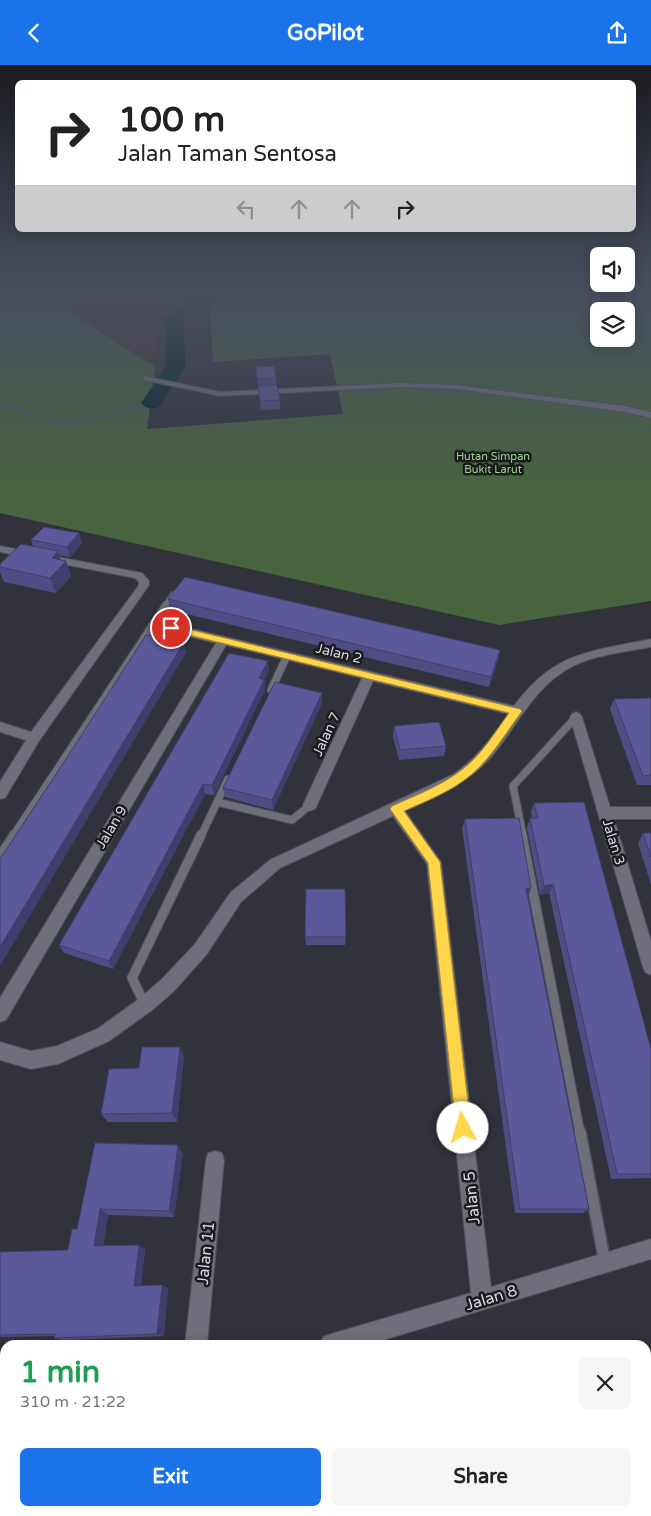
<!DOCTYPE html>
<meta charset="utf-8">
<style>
:root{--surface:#fff;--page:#f6f6f6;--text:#222;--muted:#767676;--accent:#1a73e8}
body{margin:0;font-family:"Varela Round",sans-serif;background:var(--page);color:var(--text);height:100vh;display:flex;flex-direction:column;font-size:19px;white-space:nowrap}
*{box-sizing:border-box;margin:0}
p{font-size:16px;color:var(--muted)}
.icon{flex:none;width:28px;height:28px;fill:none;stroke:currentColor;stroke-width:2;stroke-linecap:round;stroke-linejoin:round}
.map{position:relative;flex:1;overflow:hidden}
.panel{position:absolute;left:0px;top:1275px;width:651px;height:176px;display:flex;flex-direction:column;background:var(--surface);border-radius:15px 15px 0 0;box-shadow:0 2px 12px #0003}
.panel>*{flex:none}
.hud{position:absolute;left:15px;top:15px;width:621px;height:152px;border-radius:8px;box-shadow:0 2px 12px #0003;background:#fff;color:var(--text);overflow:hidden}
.controls{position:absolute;left:590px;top:182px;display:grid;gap:10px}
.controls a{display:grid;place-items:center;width:45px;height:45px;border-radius:8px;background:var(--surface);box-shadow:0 2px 12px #0003;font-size:25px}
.pin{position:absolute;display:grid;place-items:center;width:42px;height:42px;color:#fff;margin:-21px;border:2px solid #fff;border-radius:50%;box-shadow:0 1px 5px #0007}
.me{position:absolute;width:55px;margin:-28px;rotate:354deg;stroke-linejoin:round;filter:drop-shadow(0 0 4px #0008)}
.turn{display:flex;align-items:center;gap:18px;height:105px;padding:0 20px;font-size:22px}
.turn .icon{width:65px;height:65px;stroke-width:2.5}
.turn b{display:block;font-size:35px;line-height:42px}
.lanes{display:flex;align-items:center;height:48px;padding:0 20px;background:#0003;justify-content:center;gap:25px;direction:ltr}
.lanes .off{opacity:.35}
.round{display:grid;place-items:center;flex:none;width:52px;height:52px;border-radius:8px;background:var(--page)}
.head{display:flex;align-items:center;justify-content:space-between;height:85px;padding:0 20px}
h1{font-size:30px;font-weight:700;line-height:38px;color:#1e9e55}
.action{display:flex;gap:10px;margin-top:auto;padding:10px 20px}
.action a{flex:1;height:58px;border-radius:8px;background:var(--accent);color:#fff;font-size:20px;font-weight:700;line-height:58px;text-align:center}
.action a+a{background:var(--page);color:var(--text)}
header{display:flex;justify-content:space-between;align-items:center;height:65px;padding:0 20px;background:var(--accent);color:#fff;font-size:22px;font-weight:700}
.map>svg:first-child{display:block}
.education{fill:#493437}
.green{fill:#47643e;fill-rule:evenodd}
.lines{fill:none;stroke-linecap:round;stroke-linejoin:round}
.stream{stroke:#425c62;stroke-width:3}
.river{fill:#02272c;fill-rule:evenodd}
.service-far3-casing{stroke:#4e4f58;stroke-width:8}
.service-far2-casing{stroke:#4e4f58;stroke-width:9}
.service-far1-casing{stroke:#4e4f58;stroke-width:11}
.service-casing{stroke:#4e4f58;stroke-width:14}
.minor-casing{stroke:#4e4f58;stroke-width:2}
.service-far3{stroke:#6f6f7b;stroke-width:5.5}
.service-far2{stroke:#6f6f7b;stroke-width:7}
.service-far1{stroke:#6f6f7b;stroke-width:9}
.service{stroke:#6f6f7b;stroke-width:11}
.minor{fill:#6f6f7b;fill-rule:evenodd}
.wall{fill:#4f4d84}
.shaded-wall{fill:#403e6c}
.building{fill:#5c599a;stroke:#403e6c}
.route{fill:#ffd54a;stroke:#a68a30}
.labels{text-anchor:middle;stroke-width:5;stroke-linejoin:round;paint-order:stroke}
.far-park-label{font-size:11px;fill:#97d884;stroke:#1a1a1f}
.street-label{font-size:14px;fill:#d8d8df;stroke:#1a1a1f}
.near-street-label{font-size:16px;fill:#d8d8df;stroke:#1a1a1f}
</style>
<header><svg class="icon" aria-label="back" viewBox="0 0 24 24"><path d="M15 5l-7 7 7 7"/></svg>GoPilot<svg class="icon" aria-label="share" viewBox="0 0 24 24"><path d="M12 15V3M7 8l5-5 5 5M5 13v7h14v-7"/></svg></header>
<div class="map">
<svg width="651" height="1451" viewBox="0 0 651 1451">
<rect width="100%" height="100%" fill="#32323c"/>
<path class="education" d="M 36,225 L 192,225 L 159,253 L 155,302 Z"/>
<path class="green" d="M 0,225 L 36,225 L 155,302 L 147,364 L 343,349 L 330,289 L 213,297 L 210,243 L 250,225 L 651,225 L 651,536 L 499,560 L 0,448 ZM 599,246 L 626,246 L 626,274 L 599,274 Z"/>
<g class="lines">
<path class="stream" d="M 0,338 L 55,357 L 96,354 L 152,338"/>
<path class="river" d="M 198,225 L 216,225 L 183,256 L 186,301 L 159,342 L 152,344 L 145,342 L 141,338 L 166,301 L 165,255 Z"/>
<g class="service-far3-casing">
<path id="service-far3" d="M 166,541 L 173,530"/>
</g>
<g class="service-far2-casing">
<path id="service-far2" d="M 271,625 L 287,591
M 217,737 L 292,755 L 310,740
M 13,771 L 166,540
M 201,771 L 228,714
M 523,771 L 513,721 L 576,652"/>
</g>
<g class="service-far1-casing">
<path id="service-far1" d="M 522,770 L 580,1068
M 0,791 L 14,770
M 145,940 L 132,913 L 201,770"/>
</g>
<g class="service-casing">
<path id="service" d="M 580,1067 L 605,1198
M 192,1446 L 192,1451
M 439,1451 L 458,1446"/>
</g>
<g class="minor-casing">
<path id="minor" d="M 144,311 L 220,327 L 401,318 L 457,320 L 625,341 L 651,347 L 651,353 L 625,347 L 457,324 L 401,322 L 220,331 L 144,315 Z
M 0,481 L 142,508 L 149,516 L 149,520 L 39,676 L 5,733 L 0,734 L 0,717 L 26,675 L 0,667 L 0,657 L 31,667 L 139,520 L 139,517 L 135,513 L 0,487 Z
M 154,555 L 514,641 C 555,586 589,587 651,574 L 651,582 C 622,588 585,590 560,609 C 530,630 515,664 492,691 C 468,718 437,731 405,746 L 441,797 L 491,1222 L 651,1174 L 651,1194 L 367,1280 L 320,1280 L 323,1272 L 331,1269 L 471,1228 L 427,799 L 393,751 L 280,803 L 241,837 L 207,889 L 174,926 L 151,946 L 109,976 L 58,999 L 31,1004 L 0,995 L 0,977 L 31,986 L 57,981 L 97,964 L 139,934 L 162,914 L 195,879 L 231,827 L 270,795 L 452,710 C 476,695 492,672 509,649 L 373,616 L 317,740 L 315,744 L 310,746 L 305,744 L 303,740 L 362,613 L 226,580 L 6,955 L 0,957 L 0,933 L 216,578 L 150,562 L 148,559 Z
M 576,647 L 580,649 L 582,652 L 610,742 L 651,742 L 651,754 L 614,754 L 651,876 L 651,910 L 645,907 L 643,902 L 570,652 L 572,649 Z
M 215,1086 L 222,1088 L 224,1095 L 207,1280 L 185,1280 L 206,1095 L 208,1088 Z
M 0,1315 L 5,1315 L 5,1337 L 0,1337 Z"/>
</g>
<use href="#service-far3" class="service-far3"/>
<use href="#service-far2" class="service-far2"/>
<use href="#service-far1" class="service-far1"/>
<use href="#service" class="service"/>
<use href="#minor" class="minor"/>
</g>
<path class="wall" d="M 256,302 L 276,313 L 276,320 L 280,335 L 280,344 L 261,345 Z
M 79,468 L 82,478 L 70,492 L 59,490 L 61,495 L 66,496 L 71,511 L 56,528 L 4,517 L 0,507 L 0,499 L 33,481 L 31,475 Z
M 168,534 L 500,585 L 498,595 L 489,622 L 170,545 Z
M 269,606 L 264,616 L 265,625 L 214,730 L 205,729 L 113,904 L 64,888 L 59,880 Z
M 651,633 L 651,720 L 637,720 L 610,644 L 614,634 Z
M 322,638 L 273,745 L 225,732 L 223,723 Z
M 394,661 L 446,681 L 444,691 L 399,695 L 393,672 Z
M 534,738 L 651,984 L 651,1113 L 611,1114 L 549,828 L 540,830 L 527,763 L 530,753 L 532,753 L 531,747 Z
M 465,754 L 531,823 L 528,832 L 589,1144 L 583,1148 L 515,1148 L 462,763 Z
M 643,768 L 651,768 L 651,820 L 638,778 Z
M 305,872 L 346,872 L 345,880 L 306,880 Z
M 184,992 L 177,1057 L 108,1057 L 101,1049 L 139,1003 Z
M 95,1078 L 183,1088 L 174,1152 L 108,1150 L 103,1181 L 139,1180 L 145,1185 L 141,1220 L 162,1220 L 168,1223 L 164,1271 L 64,1275 L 54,1273 L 54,1271 L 0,1272 L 0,1187 L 68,1185 L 77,1164 Z"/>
<path class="shaded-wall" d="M 79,468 L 82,478 L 70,492 L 67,482 Z
M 58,486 L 62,500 L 66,496 L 71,511 L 56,528 L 50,513 L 52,493 Z
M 184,577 L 186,588 L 0,901 L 0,882 Z
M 500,585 L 498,595 L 489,622 L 491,612 Z
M 268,596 L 269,606 L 264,616 L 265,625 L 214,730 L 212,720 L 259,613 Z
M 322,628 L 322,638 L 273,745 L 272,735 Z
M 203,719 L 205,729 L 113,904 L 109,896 Z
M 553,819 L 549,828 L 540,830 L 544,821 Z
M 531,823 L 528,832 L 526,824 Z
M 180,982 L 184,992 L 177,1057 L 172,1048 Z
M 178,1080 L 183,1088 L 174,1152 L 169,1146 Z
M 100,1144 L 108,1150 L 102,1186 L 94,1181 Z
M 139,1180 L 145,1185 L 141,1224 L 134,1221 Z
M 162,1220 L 168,1223 L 164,1271 L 157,1269 Z
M 53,1446 L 61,1446 L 60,1451 L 53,1451 Z
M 157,1446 L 162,1446 L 161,1451 L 157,1451 Z"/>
<path class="building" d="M 274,301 L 276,313 L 257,314 L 256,302 Z
M 277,320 L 280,335 L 260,336 L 258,321 Z
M 44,462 L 79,468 L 67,482 L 31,475 Z
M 21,479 L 58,486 L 52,493 L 66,496 L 50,513 L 0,502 L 0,499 Z
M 185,512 L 500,585 L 491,612 L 168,534 Z
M 146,570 L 184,577 L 0,882 L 0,794 L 66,694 Z
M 229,588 L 268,596 L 259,613 L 264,615 L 212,720 L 203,719 L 109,896 L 59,880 Z
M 275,617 L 322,628 L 272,735 L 223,723 Z
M 651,633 L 651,710 L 643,711 L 614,634 Z
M 439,657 L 446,681 L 400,685 L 394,661 Z
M 584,737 L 651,984 L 651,1109 L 617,1109 L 553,819 L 544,821 L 530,753 L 538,753 L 534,738 Z
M 519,753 L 531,823 L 526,824 L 589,1144 L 520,1144 L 465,754 Z
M 643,768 L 651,768 L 651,792 Z
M 306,824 L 345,824 L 346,872 L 305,872 Z
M 142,982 L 180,982 L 172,1048 L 101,1049 L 109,1004 L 139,1003 Z
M 95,1078 L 178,1080 L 169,1146 L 100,1144 L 94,1181 L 139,1180 L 134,1221 L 162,1220 L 157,1269 L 54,1273 L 55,1269 L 0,1270 L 0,1187 L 68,1185 L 72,1164 L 77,1164 Z
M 13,1446 L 53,1446 L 53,1451 L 12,1451 Z
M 110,1446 L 157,1446 L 157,1451 L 109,1451 Z
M 288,1446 L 409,1446 L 389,1451 L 289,1451 Z"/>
<linearGradient id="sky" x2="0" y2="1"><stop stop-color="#1c1c21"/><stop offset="0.53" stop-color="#494f61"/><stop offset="1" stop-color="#494f61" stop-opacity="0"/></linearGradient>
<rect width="651" height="428" fill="url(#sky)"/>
<path class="route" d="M 171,560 L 520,644 L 522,646 L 520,649 C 503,672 487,700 463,716 C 445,729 424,737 404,746 L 440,797 L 471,1063 L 469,1069 L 463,1071 L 458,1069 L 456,1063 L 428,798 L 390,744 L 392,741 C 421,728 451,717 473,695 C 487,681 498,663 509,648 L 168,565 L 167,563 Z"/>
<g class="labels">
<g class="far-park-label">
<text x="493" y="395">Hutan Simpan<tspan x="493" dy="13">Bukit Larut</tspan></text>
</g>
<g class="street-label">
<text transform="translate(339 588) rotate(14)" y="5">Jalan 2</text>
<text transform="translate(326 669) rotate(-65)" y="5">Jalan 7</text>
<text transform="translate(111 762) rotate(-59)" y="5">Jalan 9</text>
<text transform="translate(614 777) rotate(73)" y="5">Jalan 3</text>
</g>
<g class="near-street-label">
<text transform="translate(471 1133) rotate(-96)" y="6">Jalan 5</text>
<text transform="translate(205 1188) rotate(-84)" y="6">Jalan 11</text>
<text transform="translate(491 1232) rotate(-17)" y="6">Jalan 8</text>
</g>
</g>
</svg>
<div class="controls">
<a><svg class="icon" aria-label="sound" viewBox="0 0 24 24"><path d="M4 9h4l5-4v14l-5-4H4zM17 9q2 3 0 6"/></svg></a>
<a><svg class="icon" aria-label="layers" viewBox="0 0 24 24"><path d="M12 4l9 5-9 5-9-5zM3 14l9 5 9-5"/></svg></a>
</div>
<div class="pin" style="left:171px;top:563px;background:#d93025"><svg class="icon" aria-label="arrive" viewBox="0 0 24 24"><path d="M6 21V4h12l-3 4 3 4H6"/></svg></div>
<svg class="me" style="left:463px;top:1063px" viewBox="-20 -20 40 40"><circle r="19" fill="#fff"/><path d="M0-13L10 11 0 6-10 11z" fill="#ffd54a"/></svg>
<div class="hud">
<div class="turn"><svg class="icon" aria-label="right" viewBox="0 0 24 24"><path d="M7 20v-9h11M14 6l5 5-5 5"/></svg><div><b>100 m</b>Jalan Taman Sentosa</div></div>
<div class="lanes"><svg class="icon off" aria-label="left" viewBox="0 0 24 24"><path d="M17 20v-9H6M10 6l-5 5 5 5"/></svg><svg class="icon off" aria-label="ahead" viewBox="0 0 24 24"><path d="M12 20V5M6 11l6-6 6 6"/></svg><svg class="icon off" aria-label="ahead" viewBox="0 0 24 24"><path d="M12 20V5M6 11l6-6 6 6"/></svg><svg class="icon" aria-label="right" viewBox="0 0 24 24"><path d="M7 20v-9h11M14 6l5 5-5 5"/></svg></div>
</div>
<section class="panel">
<div class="head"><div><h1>1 min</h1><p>310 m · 21:22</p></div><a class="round"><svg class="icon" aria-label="close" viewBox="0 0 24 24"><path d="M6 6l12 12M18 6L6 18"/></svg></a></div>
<div class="action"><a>Exit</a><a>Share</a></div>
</section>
</div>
